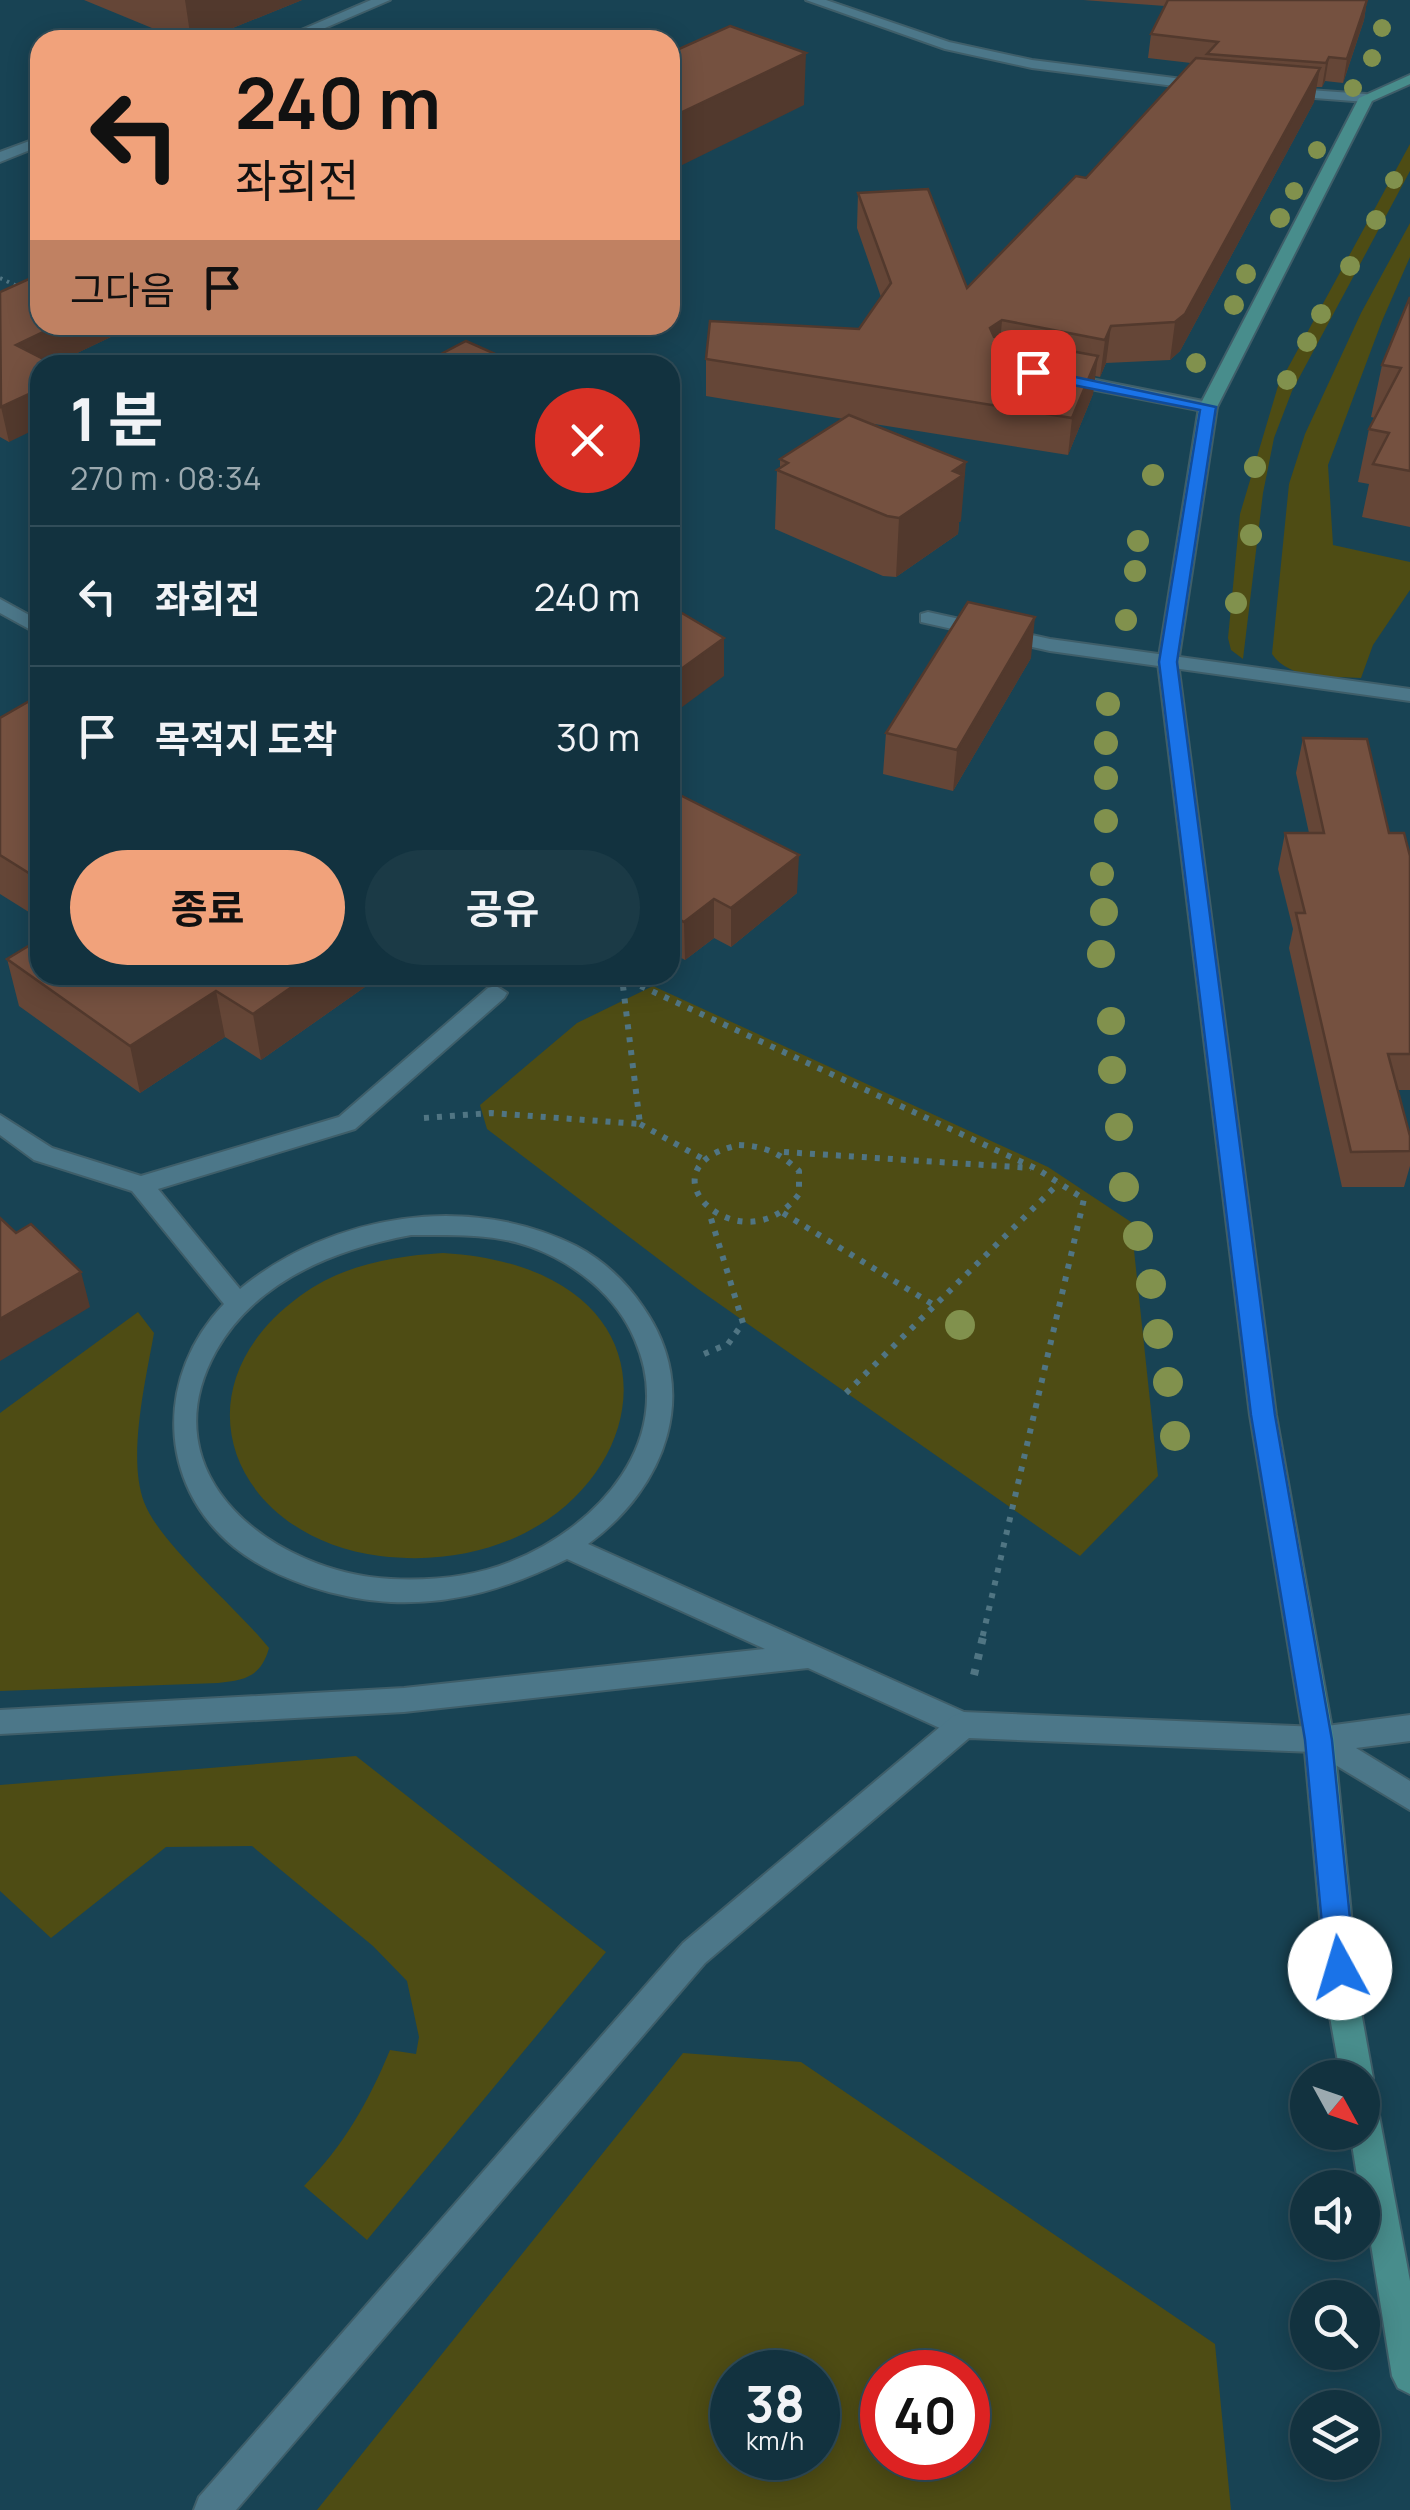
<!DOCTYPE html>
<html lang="ko">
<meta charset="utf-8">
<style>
:root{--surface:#12323f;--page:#1b3a46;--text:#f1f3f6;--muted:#9caab0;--line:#314d59;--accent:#f1a27b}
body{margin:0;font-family:Manrope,"Noto Sans KR",sans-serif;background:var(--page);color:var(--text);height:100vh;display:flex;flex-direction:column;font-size:38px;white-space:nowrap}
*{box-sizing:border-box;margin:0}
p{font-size:32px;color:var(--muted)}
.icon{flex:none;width:55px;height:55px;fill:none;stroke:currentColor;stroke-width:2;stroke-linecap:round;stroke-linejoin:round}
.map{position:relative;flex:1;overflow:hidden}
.sheet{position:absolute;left:30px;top:355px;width:650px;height:630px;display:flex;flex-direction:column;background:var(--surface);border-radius:30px;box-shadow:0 5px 25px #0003,0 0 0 2px var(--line)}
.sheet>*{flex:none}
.guide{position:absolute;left:30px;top:30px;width:650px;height:305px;border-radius:30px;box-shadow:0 5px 25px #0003,0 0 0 2px var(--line);background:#f1a27b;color:#111;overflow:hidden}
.needle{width:65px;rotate:130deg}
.buttons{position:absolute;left:1290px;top:2060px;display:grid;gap:20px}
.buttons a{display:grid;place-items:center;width:90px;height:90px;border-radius:50%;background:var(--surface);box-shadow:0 5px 25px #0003,0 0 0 2px var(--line);font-size:50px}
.speed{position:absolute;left:710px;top:2350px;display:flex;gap:20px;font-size:50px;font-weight:700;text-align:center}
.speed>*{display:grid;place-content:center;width:130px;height:130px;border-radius:50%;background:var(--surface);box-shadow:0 5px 25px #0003,0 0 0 2px var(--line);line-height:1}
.speed small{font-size:25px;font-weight:400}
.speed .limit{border:15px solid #d22;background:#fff;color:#111}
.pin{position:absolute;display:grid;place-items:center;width:85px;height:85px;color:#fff;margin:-42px;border-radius:20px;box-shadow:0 5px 15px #0006}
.me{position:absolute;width:110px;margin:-55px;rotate:354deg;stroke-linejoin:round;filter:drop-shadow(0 0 8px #0008)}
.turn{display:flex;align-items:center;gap:35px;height:210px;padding:0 40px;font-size:45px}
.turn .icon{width:130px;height:130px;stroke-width:2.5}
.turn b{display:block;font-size:70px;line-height:85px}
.then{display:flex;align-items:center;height:95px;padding:0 40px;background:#0003;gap:20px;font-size:38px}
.round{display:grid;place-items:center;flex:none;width:105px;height:105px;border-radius:52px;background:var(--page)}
.head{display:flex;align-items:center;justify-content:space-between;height:170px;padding:0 40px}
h1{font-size:60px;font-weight:700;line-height:75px}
.cta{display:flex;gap:20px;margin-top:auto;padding:20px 40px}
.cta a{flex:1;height:115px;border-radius:60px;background:var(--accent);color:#111;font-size:40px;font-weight:700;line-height:115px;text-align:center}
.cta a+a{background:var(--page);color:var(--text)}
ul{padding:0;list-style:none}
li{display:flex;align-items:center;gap:30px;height:140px;padding:0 40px;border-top:2px solid var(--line)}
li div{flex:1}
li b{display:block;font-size:38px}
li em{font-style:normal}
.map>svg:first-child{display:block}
.green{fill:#4e4c14;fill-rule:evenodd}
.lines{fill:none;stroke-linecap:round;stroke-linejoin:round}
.lane-casing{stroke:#3f5e69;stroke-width:4}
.street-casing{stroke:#3f5e69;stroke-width:4}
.secondary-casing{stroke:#3f5e69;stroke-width:4}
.path-far2{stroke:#507583;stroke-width:4;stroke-dasharray:2.5 5;stroke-linecap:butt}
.path-far1{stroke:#507583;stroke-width:6;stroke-dasharray:5 8;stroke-linecap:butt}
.path{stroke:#507583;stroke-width:8;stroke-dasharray:6 10;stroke-linecap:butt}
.lane{fill:#4c7789;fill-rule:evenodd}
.street{fill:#4c7789;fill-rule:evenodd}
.secondary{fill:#488d8c;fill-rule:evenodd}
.tree{fill:#81914d}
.wall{fill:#654637}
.shaded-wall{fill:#52392d}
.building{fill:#755140;stroke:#52392d;stroke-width:2.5}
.route{fill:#1a73e8;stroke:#114b97;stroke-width:2.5}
</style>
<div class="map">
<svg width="1410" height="2510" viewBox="0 0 1410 2510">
<rect width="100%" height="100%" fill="#184354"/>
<path class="green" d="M 1410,144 L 1410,171 L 1292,391 L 1274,438 L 1263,493 L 1243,659 L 1231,650 L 1228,638 L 1240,514 L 1278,386 Z
M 1410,223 L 1410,257 L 1382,321 L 1328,465 L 1333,545 L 1410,562 L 1410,590 L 1373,645 L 1361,678 C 1333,676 1290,681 1272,654 L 1289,484 L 1305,434 L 1361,313 Z
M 653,986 L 1048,1167 L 1131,1222 L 1158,1476 L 1080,1556 L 698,1289 L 487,1129 L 480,1105 L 577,1023 Z
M 443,1253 C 739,1271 638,1587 380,1556 C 233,1537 171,1390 300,1296 C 342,1265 393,1256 443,1253 Z
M 138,1312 L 154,1333 C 146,1379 127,1457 144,1502 C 159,1543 238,1609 269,1648 C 261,1677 245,1680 218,1683 L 0,1691 L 0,1413 Z
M 356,1756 L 606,1952 L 367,2240 L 304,2186 C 344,2145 368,2103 390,2050 L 416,2054 L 419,2037 L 407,1981 L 373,1946 L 252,1846 L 166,1847 L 51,1938 L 0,1891 L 0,1785 Z
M 683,2053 L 801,2062 L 1215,2344 L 1231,2510 L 317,2510 ZM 818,2372 L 818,2458 L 732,2458 L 732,2372 ZM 882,2372 L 968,2372 L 968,2458 L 882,2458 Z"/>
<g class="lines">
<g class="lane-casing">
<path id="lane" d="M 496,986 L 507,993 L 504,998 L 355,1129 L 158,1189 L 240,1289 C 332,1214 468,1192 576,1246 C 603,1260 626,1282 643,1307 C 702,1391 666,1487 588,1544 L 973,1716 L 978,1725 L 973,1734 L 963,1738 L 953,1734 L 808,1668 L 404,1712 L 0,1734 L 0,1710 L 404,1688 L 765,1649 L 567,1559 C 511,1587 455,1605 391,1602 C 339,1599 275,1580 234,1547 C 156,1483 156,1375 224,1304 L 132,1191 L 34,1160 L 0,1135 L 0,1115 L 52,1148 L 141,1176 L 339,1117 L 488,988 ZM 411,1235 C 450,1235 494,1233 531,1247 C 575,1263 617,1296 635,1340 C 678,1439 599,1527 510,1562 C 473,1577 430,1581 391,1579 C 275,1573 146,1477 216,1351 C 256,1280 336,1249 411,1235 Z"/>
</g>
<g class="street-casing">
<path id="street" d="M 371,0 L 390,0 L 297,40 L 278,40 Z
M 806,0 L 826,0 L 949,42 L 1032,60 L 1206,82 L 1213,86 L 1206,90 L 1032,68 L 945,49 Z
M 1281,88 L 1366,94 L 1373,98 L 1366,102 L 1276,95 L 1276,89 Z
M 40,137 L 40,146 L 0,162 L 0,152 Z
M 1061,373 L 1208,402 L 1217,407 L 1208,412 L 1055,382 L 1052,378 Z
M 0,599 L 40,621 L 40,635 L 0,613 Z
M 928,612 L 1050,639 L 1410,689 L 1410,701 L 1050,651 L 921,622 L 921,614 Z
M 963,1712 L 1319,1727 L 1410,1715 L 1410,1741 L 1356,1748 L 1410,1781 L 1410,1810 L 1314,1752 L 969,1738 L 705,1963 L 236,2510 L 194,2510 L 199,2497 L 683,1943 L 953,1716 Z"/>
</g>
<g class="secondary-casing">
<path id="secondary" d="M 1410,75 L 1410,84 L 1372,101 L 1217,407 L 1178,663 L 1276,1415 L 1334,1740 L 1360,2006 L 1373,2078 L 1368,2089 L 1362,2091 L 1362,2078 L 1341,2078 L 1328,2006 L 1304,1740 L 1250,1415 L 1158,663 L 1199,407 L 1359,98 Z
M 1362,2095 L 1374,2099 L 1378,2110 L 1410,2281 L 1410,2394 L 1398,2388 L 1392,2376 L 1362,2188 L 1359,2188 L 1350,2132 L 1362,2132 Z"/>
</g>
<path class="path-far2" d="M 0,278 L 19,287"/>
<path class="path-far1" d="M 617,975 L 1037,1169 L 1084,1199 L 982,1639
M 424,1118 L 491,1113 L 640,1124 L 622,978
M 640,1124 L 703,1159
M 739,1145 C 765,1146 780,1153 799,1171 L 799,1194 C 743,1270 633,1168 739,1145 Z
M 784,1152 L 1031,1168
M 783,1213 L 937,1307
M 704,1354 L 728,1344 L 743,1323 L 709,1212
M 846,1393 L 1059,1183"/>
<path class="path" d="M 974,1675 L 983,1637"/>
<use href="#lane" class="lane"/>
<use href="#street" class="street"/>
<use href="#secondary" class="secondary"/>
</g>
<g class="tree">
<circle cx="1382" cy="28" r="9"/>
<circle cx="1372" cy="58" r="9"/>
<circle cx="1353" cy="88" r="9"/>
<circle cx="1317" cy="150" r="9"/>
<circle cx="1394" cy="180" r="9"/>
<circle cx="1294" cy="191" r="9"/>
<circle cx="1280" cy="218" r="10"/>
<circle cx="1376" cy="220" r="10"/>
<circle cx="1350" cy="266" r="10"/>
<circle cx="1246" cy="274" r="10"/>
<circle cx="1234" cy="305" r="10"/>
<circle cx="1321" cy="314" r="10"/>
<circle cx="1307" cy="342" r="10"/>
<circle cx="1196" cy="363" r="10"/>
<circle cx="1287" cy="380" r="10"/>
<circle cx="1255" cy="467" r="11"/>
<circle cx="1153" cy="475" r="11"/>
<circle cx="1251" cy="535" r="11"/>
<circle cx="1138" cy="541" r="11"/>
<circle cx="1135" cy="571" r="11"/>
<circle cx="1236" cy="603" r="11"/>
<circle cx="1126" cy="620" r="11"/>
<circle cx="1108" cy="704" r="12"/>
<circle cx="1106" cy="743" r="12"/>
<circle cx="1106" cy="778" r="12"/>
<circle cx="1106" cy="821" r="12"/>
<circle cx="1102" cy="874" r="12"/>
<circle cx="1104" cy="912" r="14"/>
<circle cx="1101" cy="954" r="14"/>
<circle cx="1111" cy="1021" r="14"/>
<circle cx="1112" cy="1070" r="14"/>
<circle cx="1119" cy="1127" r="14"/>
<circle cx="1124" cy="1187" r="15"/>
<circle cx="1138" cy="1236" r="15"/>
<circle cx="1151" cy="1284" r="15"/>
<circle cx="960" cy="1325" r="15"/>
<circle cx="1158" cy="1334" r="15"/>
<circle cx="1168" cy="1382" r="15"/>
<circle cx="1175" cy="1436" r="15"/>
</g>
<path class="wall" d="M 84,0 L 302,0 L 203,40 L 181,40 Z
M 1083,0 L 1367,0 L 1364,20 L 1343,83 L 1325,81 L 1322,87 L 1316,87 L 1314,102 L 1180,351 L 1170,360 L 1106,363 L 1100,377 L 1095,376 L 1093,394 L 1068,455 L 868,423 L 961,521 L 959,522 L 958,534 L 896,577 L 883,576 L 775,529 L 777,470 L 780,468 L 780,459 L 844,419 L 706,396 L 706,359 L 859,329 L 881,297 L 857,228 L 858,193 L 967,288 L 1086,178 L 1191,63 L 1148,58 L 1151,34 L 1165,6 Z
M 0,292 L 40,325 L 136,325 L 54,364 L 9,442 L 0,437 Z
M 1410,297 L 1410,527 L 1362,517 L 1369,484 L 1358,482 L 1369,429 L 1375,418 L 1371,417 L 1382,365 Z
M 1031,658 L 953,791 L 883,774 L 886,733 Z
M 40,703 L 40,919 L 0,894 L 0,718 Z
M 1303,738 L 1410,856 L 1410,1090 L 1398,1090 L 1410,1136 L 1410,1166 L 1404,1187 L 1342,1187 L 1289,948 L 1293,929 L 1278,869 L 1285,833 L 1309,833 L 1296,773 Z
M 670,790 L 797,893 L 731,947 L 714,938 L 685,960 L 670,952 Z
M 7,959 L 40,975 L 382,975 L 261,1060 L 225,1037 L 140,1093 L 19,1006 Z"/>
<path class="shaded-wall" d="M 185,0 L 302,0 L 203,40 L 191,40 Z
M 1367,0 L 1364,20 L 1343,83 L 1347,59 Z
M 806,53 L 804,105 L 670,171 L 670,118 Z
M 1329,57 L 1325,81 L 1322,87 L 1326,63 Z
M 1320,68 L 1314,102 L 1180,351 L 1170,360 L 1175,322 Z
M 1002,320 L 999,357 L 990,328 Z
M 58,325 L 136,325 L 52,365 L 16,345 Z
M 1111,326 L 1106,363 L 1100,377 L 1105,340 Z
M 1098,356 L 1093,394 L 1068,455 L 1072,418 Z
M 40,389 L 40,427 L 9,442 L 1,407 Z
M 966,462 L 961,521 L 959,522 L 958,534 L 896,577 L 899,518 L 953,471 Z
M 1035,617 L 1031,658 L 953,791 L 957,750 Z
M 724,638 L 724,676 L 670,716 L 670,677 Z
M 799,855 L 797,893 L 731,947 L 731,908 Z
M 714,899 L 714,938 L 685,960 L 684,922 Z
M 309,975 L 382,975 L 261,1060 L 253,1014 Z
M 216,991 L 225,1037 L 140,1093 L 130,1046 Z
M 81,1272 L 90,1307 L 0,1361 L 0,1319 Z"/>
<path class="building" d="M 1168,0 L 1367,0 L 1347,59 L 1329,57 L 1326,63 L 1207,54 L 1218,42 L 1151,34 Z
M 730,26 L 806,53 L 670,118 L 670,53 Z
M 1196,58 L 1320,68 L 1185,314 L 1175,322 L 1111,326 L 1105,340 L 1002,320 L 990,328 L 994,337 L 1098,356 L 1072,418 L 706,359 L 710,321 L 859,329 L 891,283 L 858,193 L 928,189 L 967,288 L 1076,176 L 1086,178 Z
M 40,274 L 40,325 L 58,325 L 16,345 L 55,365 L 40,365 L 40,389 L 1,407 L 0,292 Z
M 1410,297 L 1410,471 L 1373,464 L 1389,433 L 1369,429 L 1401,368 L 1382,365 Z
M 466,341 L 520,365 L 420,365 Z
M 849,415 L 966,462 L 953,471 L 963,475 L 899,518 L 887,516 L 777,470 L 788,463 L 780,459 Z
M 968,602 L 1035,617 L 957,750 L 886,733 Z
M 670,606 L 724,638 L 670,677 Z
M 33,699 L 40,703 L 40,880 L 0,855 L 0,718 Z
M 1303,738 L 1367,739 L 1389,833 L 1404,833 L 1410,856 L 1410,1054 L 1388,1054 L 1410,1136 L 1410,1151 L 1351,1152 L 1296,913 L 1305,913 L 1285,833 L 1324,833 Z
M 670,790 L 799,855 L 731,908 L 714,899 L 684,922 L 670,914 Z
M 40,939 L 40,975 L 309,975 L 253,1014 L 216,991 L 130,1046 L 7,959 Z
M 0,1218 L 16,1233 L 31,1224 L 81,1272 L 0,1319 Z"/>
<path class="route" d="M 1033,368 L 1216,407 L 1177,662 L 1275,1415 L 1332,1740 L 1355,1968 L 1351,1977 L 1340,1981 L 1330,1977 L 1326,1968 L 1305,1740 L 1251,1415 L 1159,662 L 1200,410 L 1027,376 L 1025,372 Z"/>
</svg>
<div class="buttons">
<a><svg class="needle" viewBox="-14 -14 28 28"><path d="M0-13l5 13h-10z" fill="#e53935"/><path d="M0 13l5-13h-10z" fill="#9caab0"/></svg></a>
<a><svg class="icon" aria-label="sound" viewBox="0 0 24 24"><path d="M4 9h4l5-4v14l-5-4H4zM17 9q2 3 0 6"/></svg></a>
<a><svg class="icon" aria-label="search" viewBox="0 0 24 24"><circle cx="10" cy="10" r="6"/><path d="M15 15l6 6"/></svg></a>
<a><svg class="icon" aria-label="layers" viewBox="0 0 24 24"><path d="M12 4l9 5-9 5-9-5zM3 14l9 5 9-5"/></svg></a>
</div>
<div class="speed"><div>38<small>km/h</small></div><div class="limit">40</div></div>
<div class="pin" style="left:1033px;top:372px;background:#d93025"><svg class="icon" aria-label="arrive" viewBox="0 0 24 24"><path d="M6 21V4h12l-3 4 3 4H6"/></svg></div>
<svg class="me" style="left:1340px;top:1968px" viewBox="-20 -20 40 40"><circle r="19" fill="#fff"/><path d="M0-13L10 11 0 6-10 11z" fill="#1a73e8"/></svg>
<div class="guide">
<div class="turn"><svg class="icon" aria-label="left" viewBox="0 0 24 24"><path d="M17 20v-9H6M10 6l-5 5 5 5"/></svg><div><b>240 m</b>좌회전</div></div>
<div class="then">그다음<svg class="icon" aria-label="arrive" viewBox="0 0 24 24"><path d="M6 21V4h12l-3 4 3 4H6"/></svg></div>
</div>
<section class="sheet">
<div class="head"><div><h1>1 분</h1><p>270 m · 08:34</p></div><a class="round" style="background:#d93025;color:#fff"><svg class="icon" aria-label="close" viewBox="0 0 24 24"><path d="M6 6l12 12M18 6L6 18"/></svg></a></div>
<ul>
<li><svg class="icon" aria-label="left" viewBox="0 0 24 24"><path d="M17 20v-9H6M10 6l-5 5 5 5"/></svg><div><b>좌회전</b></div><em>240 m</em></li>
<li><svg class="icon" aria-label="arrive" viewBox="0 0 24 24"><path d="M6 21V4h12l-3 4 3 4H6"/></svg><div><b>목적지 도착</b></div><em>30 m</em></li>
</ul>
<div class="cta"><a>종료</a><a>공유</a></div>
</section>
</div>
